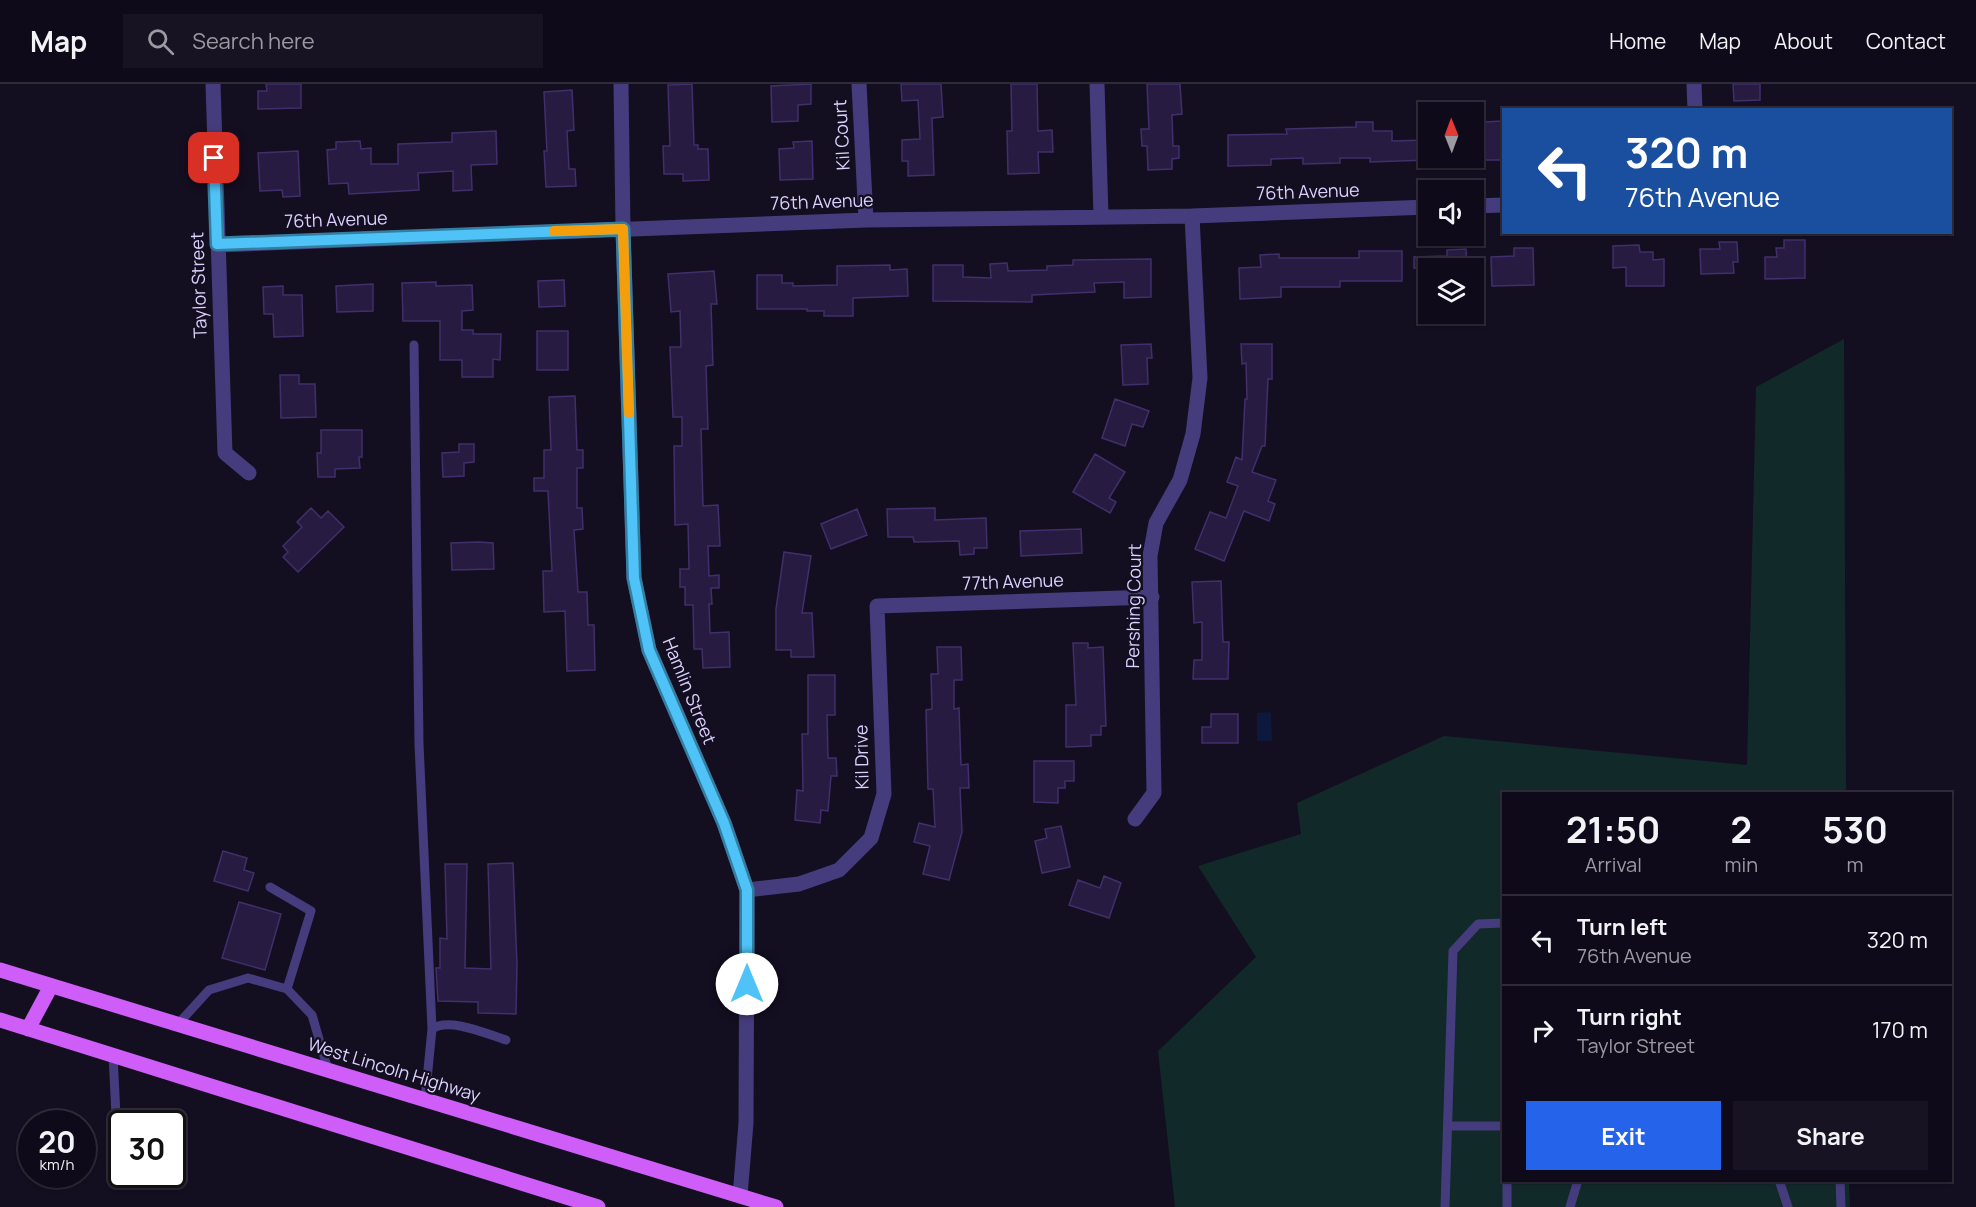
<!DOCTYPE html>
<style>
:root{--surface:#0f0a19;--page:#181322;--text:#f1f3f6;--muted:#9b9aa2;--line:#2f2b38;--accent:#2563eb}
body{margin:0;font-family:Manrope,sans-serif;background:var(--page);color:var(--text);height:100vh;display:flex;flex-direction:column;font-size:22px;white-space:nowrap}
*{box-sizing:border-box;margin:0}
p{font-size:20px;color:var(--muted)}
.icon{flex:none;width:33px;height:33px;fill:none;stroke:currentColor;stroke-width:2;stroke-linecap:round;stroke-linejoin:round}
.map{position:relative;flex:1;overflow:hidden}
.drawer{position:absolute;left:1502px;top:708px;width:450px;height:390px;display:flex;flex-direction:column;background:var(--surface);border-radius:0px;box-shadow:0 2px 4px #0004,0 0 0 2px var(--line)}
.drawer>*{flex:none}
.banner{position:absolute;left:1502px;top:24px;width:450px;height:126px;border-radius:0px;box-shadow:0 2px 4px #0004,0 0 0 2px var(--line);background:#1a4fa0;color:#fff;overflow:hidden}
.needle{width:39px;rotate:359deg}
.tools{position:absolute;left:1418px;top:18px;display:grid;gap:12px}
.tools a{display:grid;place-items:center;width:66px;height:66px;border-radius:0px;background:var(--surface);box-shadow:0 2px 4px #0004,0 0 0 2px var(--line);font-size:30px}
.speed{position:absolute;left:18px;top:1026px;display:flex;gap:12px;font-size:30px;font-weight:700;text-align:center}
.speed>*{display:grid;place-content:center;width:78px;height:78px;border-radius:50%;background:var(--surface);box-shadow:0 2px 4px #0004,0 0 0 2px var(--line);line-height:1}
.speed small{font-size:15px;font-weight:400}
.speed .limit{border:3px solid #111;border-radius:9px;background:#fff;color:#111}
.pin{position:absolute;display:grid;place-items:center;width:51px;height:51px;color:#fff;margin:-26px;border-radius:12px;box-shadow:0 3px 9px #0006}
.me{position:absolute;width:66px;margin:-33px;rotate:0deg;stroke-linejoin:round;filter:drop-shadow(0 0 4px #0008)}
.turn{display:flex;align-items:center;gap:21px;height:126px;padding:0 24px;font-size:27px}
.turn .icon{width:78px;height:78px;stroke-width:2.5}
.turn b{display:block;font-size:42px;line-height:51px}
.eta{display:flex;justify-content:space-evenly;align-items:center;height:102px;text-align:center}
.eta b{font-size:36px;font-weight:700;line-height:42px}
.action{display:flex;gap:12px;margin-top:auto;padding:12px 24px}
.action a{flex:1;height:69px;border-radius:0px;background:var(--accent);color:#fff;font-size:24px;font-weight:700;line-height:69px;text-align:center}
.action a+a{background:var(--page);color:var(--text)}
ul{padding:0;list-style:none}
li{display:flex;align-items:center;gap:18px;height:90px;padding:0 24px;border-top:2px solid var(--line)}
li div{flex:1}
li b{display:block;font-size:22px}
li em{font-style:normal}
header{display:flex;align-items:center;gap:36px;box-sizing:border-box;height:84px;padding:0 30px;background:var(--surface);border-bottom:2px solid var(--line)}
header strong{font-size:28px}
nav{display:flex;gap:33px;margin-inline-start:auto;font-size:21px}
.search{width:420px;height:54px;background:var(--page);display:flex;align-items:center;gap:15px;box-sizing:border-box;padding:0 21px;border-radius:0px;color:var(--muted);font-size:22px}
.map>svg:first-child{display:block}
.green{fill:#12292a}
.water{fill:#0c183c}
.building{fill:#271b41;stroke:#412f6b;stroke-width:1.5}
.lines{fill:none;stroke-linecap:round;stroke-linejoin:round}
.service{stroke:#453c7d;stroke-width:9}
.minor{stroke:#453c7d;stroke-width:15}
.primary{stroke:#ce5ef7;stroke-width:15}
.route-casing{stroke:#337fa1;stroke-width:15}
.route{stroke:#4fc3f7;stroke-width:10}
.slow{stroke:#f59e0b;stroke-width:10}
.labels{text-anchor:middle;stroke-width:4.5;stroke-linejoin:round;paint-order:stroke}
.street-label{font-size:18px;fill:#dad1fd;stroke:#140e21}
</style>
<header>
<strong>Map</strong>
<div class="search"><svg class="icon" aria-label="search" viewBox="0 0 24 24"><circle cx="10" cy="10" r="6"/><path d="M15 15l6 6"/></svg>Search here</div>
<nav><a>Home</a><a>Map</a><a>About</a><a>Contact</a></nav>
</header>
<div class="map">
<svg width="1976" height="1123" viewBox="0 0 1976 1123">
<rect width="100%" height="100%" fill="#140e21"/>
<path class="green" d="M 1844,255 L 1846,709 L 1503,710 L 1503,1096 L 1849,1097 L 1850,1123 L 1175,1123 L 1158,967 L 1256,873 L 1198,782 L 1301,750 L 1297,719 L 1444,652 L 1747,681 L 1756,303 Z"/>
<path class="water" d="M 1271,628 L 1272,657 L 1257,657 L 1257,629 Z"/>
<path class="building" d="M 266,0 L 301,0 L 301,24 L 258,25 L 258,7 L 267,7 Z
M 692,0 L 694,61 L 698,61 L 698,65 L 708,65 L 709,96 L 683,97 L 683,90 L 664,90 L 663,62 L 670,62 L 668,1 Z
M 811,0 L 811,20 L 798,21 L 798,37 L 772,38 L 771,2 Z
M 901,0 L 941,0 L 943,33 L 932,34 L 934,91 L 908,92 L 908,77 L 902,77 L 902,56 L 920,55 L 918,16 L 902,17 Z
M 1011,0 L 1037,0 L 1038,47 L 1052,46 L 1053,68 L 1038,68 L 1039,89 L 1008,90 L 1007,47 L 1012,47 Z
M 1147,0 L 1180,0 L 1182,30 L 1172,31 L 1173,62 L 1179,62 L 1179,74 L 1172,75 L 1172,85 L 1148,86 L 1147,62 L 1142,62 L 1141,45 L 1149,45 Z
M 1733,0 L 1760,0 L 1760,16 L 1734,17 Z
M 572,6 L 574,46 L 567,47 L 569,85 L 575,85 L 576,102 L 546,103 L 544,67 L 547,67 L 544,8 Z
M 1503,37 L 1503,76 L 1485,76 L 1484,38 Z
M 1356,38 L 1373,38 L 1373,47 L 1392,47 L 1392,57 L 1428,56 L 1428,76 L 1370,78 L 1370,74 L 1340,74 L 1340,79 L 1303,80 L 1303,74 L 1271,75 L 1271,81 L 1228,82 L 1228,51 L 1287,50 L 1286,45 L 1356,43 Z
M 496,47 L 497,80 L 471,81 L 472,106 L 453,107 L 453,87 L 418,89 L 419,106 L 349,110 L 348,99 L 329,100 L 327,66 L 336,65 L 336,58 L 360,57 L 361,65 L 371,64 L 371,80 L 398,80 L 398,60 L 452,58 L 452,49 Z
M 812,57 L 813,95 L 780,96 L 779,65 L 794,64 L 793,58 Z
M 298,67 L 300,112 L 283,113 L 282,106 L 260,107 L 258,69 Z
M 1784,156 L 1805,156 L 1805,194 L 1765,195 L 1765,173 L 1777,173 L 1776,164 L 1784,164 Z
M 1719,158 L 1737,158 L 1738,178 L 1733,178 L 1734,189 L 1701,190 L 1700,165 L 1720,165 Z
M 1639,161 L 1640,168 L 1653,168 L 1653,176 L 1664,175 L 1664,202 L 1626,202 L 1626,183 L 1613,184 L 1613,162 Z
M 1514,164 L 1533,164 L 1534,201 L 1492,202 L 1491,173 L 1514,172 Z
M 1466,165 L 1467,184 L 1414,184 L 1414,173 L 1447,172 L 1447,166 Z
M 1359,167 L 1402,167 L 1402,197 L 1340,197 L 1340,203 L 1281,203 L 1281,213 L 1240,215 L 1239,184 L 1261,183 L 1260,171 L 1279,170 L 1279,174 L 1359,174 Z
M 1151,175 L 1151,213 L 1124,214 L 1124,198 L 1094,199 L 1095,208 L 1032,211 L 1032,218 L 933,217 L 933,181 L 963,181 L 963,193 L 991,194 L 990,180 L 1007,179 L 1008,187 L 1047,186 L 1047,182 L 1073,181 L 1073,176 Z
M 890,181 L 890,186 L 907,185 L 908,212 L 853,214 L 853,232 L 824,232 L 824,227 L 807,227 L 807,225 L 757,225 L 757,191 L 782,191 L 782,199 L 793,199 L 793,202 L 837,201 L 837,182 Z
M 714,187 L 717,220 L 711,220 L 713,281 L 706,282 L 708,345 L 701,345 L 703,422 L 718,421 L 720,462 L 708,462 L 709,492 L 719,491 L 719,504 L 711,504 L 712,520 L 709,520 L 710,549 L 729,548 L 730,583 L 703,584 L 702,565 L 694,565 L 693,521 L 685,521 L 685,503 L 680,503 L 680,485 L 689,485 L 688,440 L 675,441 L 674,362 L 682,362 L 682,333 L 673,333 L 670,263 L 681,263 L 680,227 L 671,228 L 668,190 Z
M 564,196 L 565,222 L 539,223 L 538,197 Z
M 436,198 L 436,202 L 472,201 L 473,226 L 462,227 L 462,246 L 473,246 L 473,250 L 501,250 L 500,276 L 493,275 L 493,293 L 462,293 L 462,276 L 440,276 L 440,237 L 403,237 L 402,199 Z
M 373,200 L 373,227 L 337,228 L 336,202 Z
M 283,202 L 283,211 L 302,211 L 303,252 L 274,253 L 273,230 L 264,230 L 263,203 Z
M 537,247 L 568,247 L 568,286 L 537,286 Z
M 1151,260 L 1152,274 L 1147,274 L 1148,300 L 1123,301 L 1121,261 Z
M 1241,260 L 1272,260 L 1272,295 L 1268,295 L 1265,362 L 1262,362 L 1252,388 L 1276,396 L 1268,417 L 1275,420 L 1269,437 L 1244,427 L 1224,477 L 1195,465 L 1210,428 L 1226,434 L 1238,402 L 1227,398 L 1236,373 L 1242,376 L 1245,315 L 1247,315 L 1246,279 L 1242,280 Z
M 280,291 L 299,291 L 299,300 L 315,300 L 316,333 L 281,334 Z
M 575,312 L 577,366 L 583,366 L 583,384 L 577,384 L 577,424 L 582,424 L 583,445 L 574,446 L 578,508 L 587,508 L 588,541 L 594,541 L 595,586 L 567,587 L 565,527 L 544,528 L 543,487 L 552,487 L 548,407 L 534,407 L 534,394 L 544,394 L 544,366 L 551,366 L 549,313 Z
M 1115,315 L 1149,327 L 1143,343 L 1132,340 L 1125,362 L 1102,354 Z
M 321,346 L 362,346 L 362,373 L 359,373 L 360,384 L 335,385 L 335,393 L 318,393 L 317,369 L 321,369 Z
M 459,360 L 474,360 L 474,378 L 464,379 L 464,392 L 443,393 L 442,369 L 459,368 Z
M 1095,370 L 1125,388 L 1109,414 L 1116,418 L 1110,429 L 1073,408 Z
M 311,424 L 321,434 L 328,427 L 344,443 L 298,488 L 283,473 L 288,468 L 283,462 L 302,443 L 297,438 Z
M 935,424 L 935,436 L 986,434 L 987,464 L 974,464 L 974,470 L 960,471 L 959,457 L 914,458 L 913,453 L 888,453 L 887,425 Z
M 857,425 L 867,451 L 831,465 L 821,440 Z
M 1081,445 L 1082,469 L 1021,472 L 1020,447 Z
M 478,458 L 493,459 L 494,485 L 452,486 L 451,459 Z
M 784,468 L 811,472 L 802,529 L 812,529 L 814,573 L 791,573 L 791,566 L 776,566 L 776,525 Z
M 1221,497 L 1223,558 L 1229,558 L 1228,595 L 1193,595 L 1194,576 L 1202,576 L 1202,538 L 1194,539 L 1192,498 Z
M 1073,559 L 1088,559 L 1088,564 L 1103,563 L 1106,642 L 1101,642 L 1101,651 L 1091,651 L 1091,662 L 1066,663 L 1066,621 L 1076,621 Z
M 937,563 L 961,563 L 962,596 L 954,596 L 954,625 L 959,624 L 961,681 L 968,680 L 969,704 L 960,704 L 962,748 L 949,796 L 923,790 L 930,762 L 914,758 L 919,739 L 935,743 L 933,705 L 928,705 L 926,626 L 932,625 L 931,590 L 938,590 Z
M 808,591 L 835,591 L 835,631 L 827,631 L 828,674 L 836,674 L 837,692 L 831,692 L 828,727 L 821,726 L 820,739 L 795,736 L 797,706 L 803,707 L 802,650 L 808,650 Z
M 1211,630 L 1238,630 L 1238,659 L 1202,659 L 1202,643 L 1211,643 Z
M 1034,677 L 1074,677 L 1074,697 L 1065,697 L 1065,704 L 1058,704 L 1058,719 L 1034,718 Z
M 1061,742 L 1070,783 L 1042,789 L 1035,757 L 1047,754 L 1045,745 Z
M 223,767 L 247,774 L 244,786 L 254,789 L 248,807 L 214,797 Z
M 513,779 L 517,881 L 516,930 L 478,929 L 478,918 L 438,917 L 436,884 L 440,884 L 440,854 L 447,855 L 445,780 L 467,780 L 465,884 L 491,885 L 488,780 Z
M 1104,792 L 1121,799 L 1109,834 L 1069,821 L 1078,796 L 1100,804 Z
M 239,818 L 281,830 L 265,886 L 222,874 Z"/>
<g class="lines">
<path class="service" d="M 414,261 L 419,660 L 432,945
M 270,803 L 311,827 L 287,905
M 178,940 L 209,906 L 248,894 L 287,905 L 312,931 L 328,986
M 113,971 L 119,1092 L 128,1095 L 150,1090
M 425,1016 L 432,945 C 449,933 487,950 506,956
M 1448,1042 L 1503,1042
M 1507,1096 L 1507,1123
M 1779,1096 L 1788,1123
M 1840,1096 L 1841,1123
M 1445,1123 L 1453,867 L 1478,840 L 1503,839
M 1570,1123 L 1578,1096"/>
<path class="minor" d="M 213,0 L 225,369 L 249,389
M 621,0 L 623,145 L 634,494 L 649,566 L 724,739 L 747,806 L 746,1039 L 740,1112
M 859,0 L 866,136
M 1097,0 L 1101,132
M 1694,0 L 1695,26
M 1473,122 L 1503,121
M 217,161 L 866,136 L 1192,132 L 1428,123
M 1135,735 L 1154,709 L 1150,472 L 1156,439 L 1180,396 L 1193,350 L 1200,294 L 1192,132
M 747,806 L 799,800 L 839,786 L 871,754 L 884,710 L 877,522 L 1152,513"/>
<path class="primary" d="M 0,886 L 776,1123
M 0,936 L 598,1123
M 28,945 L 51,902"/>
</g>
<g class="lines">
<g class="route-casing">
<path id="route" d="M 214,74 L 217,160 L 623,145 L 634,494 L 649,566 L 724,739 L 747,806 L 747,900"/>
</g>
<use href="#route" class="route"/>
<path class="slow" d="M 554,147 L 623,145 L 629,329"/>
</g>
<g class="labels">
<g class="street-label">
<text transform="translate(842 51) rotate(-93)" y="6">Kil Court</text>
<text transform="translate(1308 108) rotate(-2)" y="6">76th Avenue</text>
<text transform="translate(822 118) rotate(-2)" y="6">76th Avenue</text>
<text transform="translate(336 136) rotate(-2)" y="6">76th Avenue</text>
<text transform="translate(199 201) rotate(-92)" y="6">Taylor Street</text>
<text transform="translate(1013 498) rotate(-2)" y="6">77th Avenue</text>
<text transform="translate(1134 522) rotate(-89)" y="6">Pershing Court</text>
<text transform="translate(689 607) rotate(68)" y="6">Hamlin Street</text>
<text transform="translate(862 673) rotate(-91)" y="6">Kil Drive</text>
<text transform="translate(394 986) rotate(17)" y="6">West Lincoln Highway</text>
</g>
</g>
</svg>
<div class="tools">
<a><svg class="needle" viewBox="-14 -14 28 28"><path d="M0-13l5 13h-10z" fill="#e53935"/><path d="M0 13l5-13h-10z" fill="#9b9aa2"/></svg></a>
<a><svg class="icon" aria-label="sound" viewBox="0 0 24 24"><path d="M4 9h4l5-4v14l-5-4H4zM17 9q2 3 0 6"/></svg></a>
<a><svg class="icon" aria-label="layers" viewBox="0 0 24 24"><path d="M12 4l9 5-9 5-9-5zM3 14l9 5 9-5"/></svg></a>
</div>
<div class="speed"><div>20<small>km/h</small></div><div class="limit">30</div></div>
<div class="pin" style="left:214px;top:74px;background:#d93025"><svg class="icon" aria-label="arrive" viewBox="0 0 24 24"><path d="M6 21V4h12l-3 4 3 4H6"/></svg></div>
<svg class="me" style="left:747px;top:900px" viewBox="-20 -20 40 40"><circle r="19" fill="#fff"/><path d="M0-13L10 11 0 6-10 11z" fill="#4fc3f7"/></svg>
<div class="banner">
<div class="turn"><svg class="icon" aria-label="left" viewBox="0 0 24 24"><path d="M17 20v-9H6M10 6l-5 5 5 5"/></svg><div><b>320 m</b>76th Avenue</div></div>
</div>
<section class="drawer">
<div class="eta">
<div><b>21:50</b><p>Arrival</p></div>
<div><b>2</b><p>min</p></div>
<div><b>530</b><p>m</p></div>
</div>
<ul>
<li><svg class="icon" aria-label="left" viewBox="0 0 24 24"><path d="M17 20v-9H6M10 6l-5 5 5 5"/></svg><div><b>Turn left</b><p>76th Avenue</p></div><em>320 m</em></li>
<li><svg class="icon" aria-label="right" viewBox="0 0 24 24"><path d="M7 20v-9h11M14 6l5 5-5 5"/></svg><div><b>Turn right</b><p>Taylor Street</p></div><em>170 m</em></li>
</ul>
<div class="action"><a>Exit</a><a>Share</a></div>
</section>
</div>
